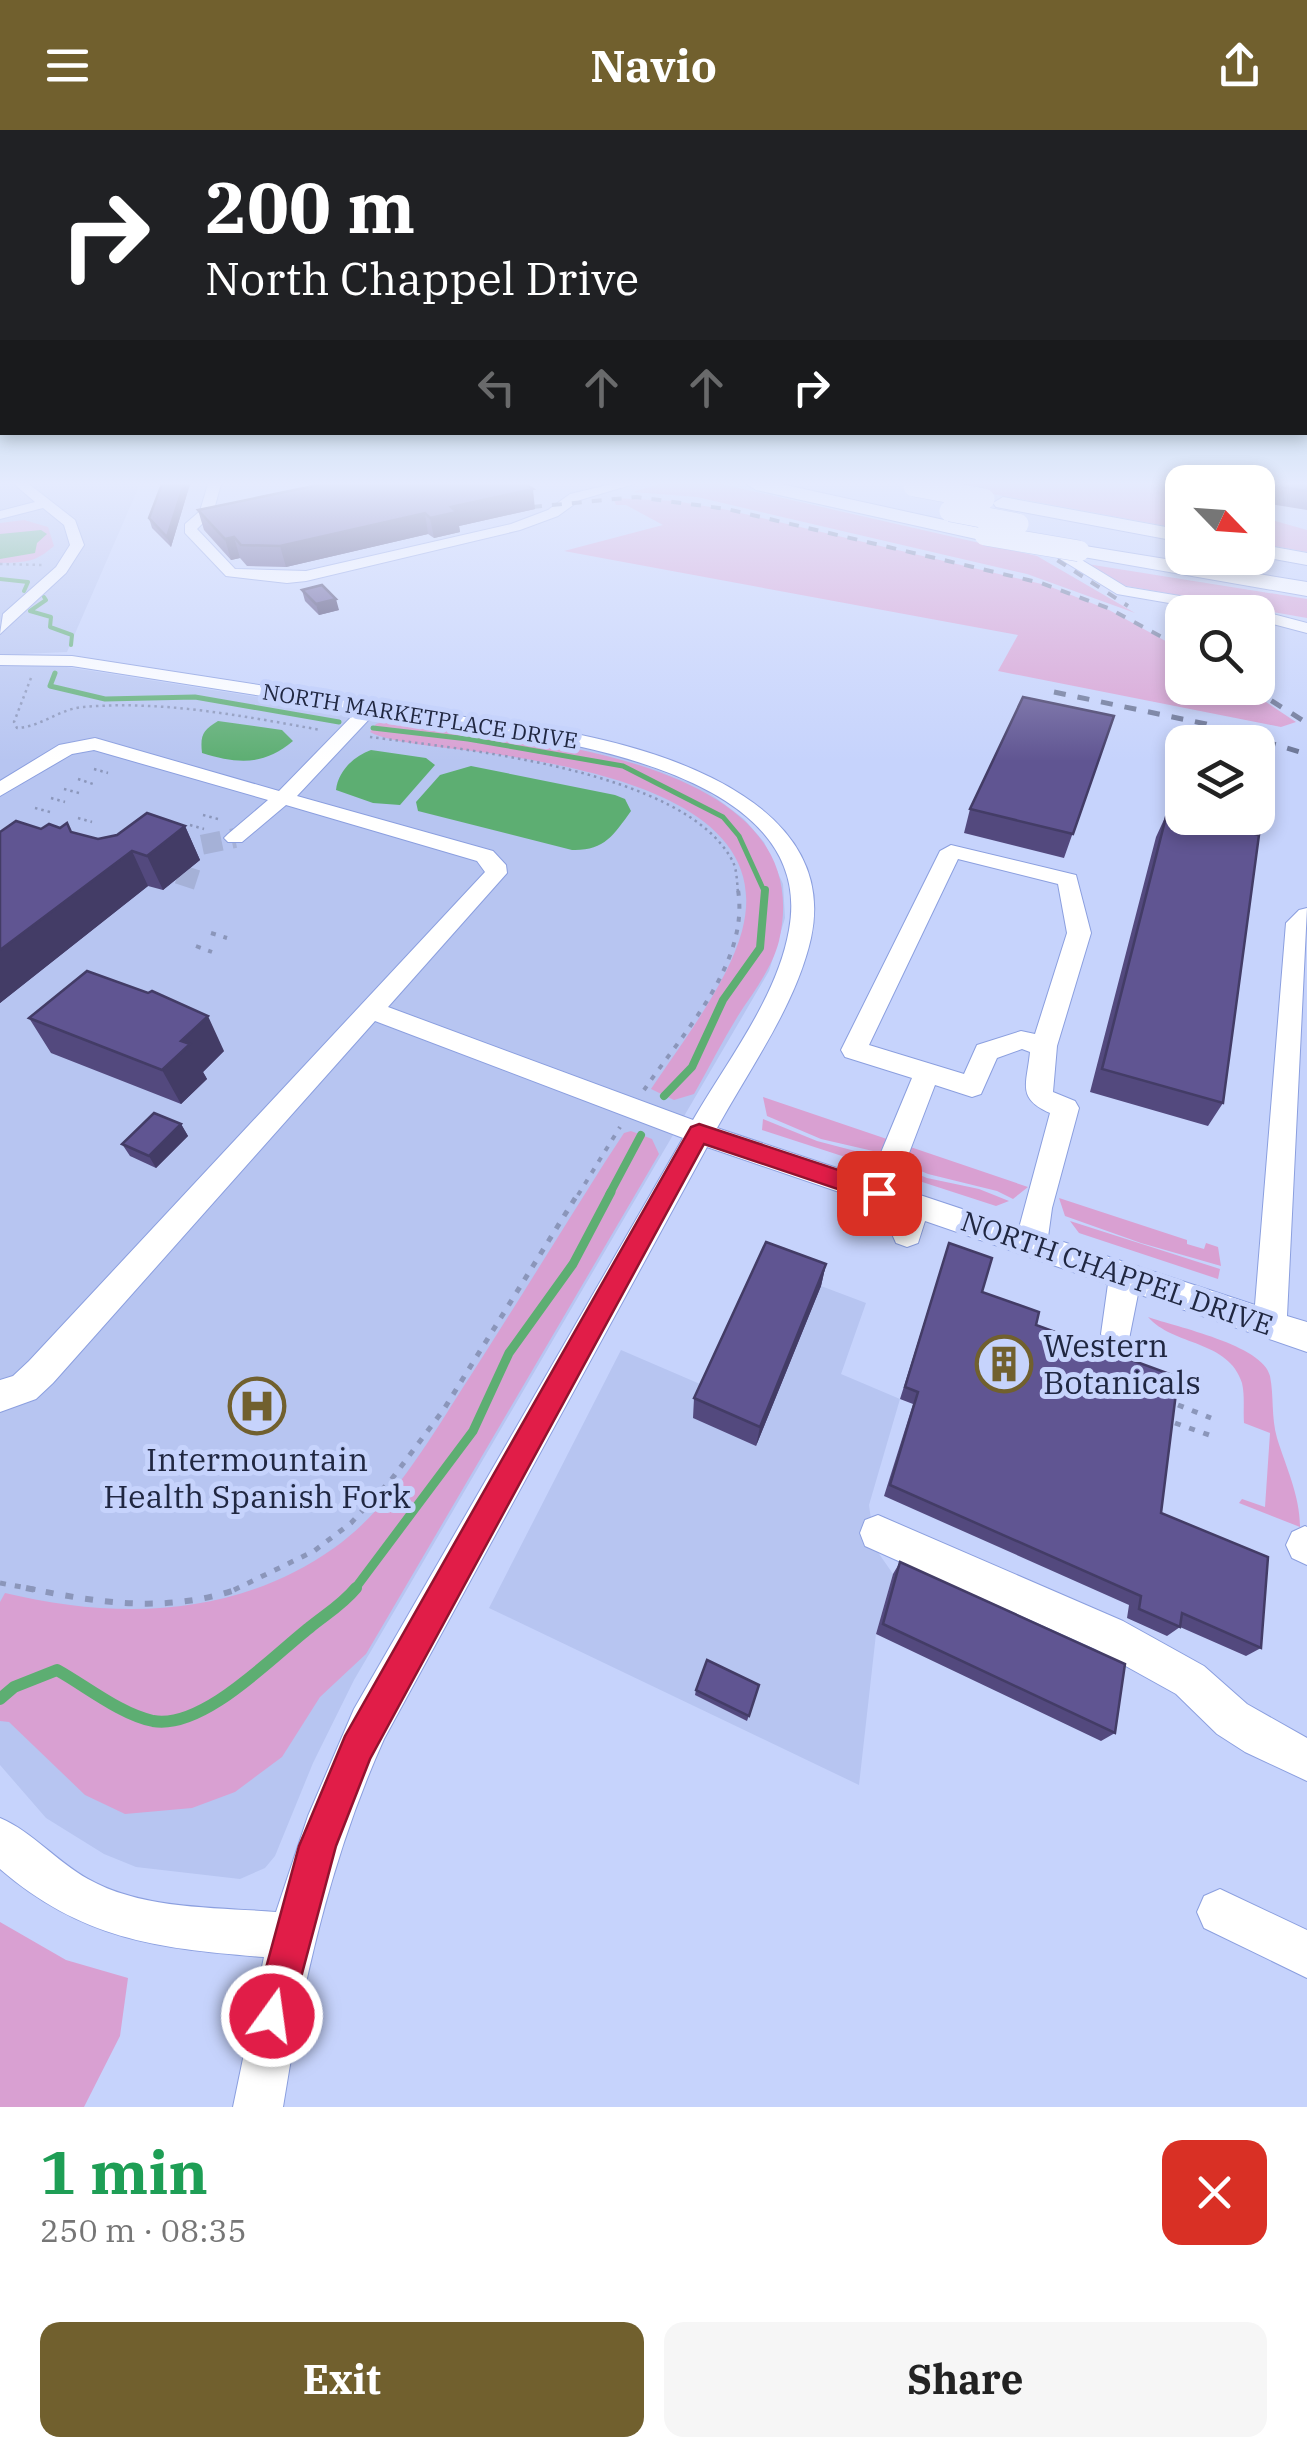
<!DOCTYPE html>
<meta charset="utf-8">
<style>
:root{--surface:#fff;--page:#f6f6f6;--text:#222;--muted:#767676;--accent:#71602e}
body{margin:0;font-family:"IBM Plex Serif",serif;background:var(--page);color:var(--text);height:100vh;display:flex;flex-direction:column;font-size:38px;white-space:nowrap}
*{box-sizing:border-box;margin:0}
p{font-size:32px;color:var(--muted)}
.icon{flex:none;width:55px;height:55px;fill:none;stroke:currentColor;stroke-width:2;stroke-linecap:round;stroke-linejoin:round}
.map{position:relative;height:1977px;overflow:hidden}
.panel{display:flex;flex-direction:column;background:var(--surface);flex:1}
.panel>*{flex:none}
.top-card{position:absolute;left:0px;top:0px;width:1308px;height:305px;box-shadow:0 5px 15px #0003;background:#202124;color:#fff;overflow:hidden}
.needle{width:65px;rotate:115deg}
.buttons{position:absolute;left:1165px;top:335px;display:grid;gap:20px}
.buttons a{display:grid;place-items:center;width:110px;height:110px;border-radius:20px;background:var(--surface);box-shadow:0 5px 15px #0003;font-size:50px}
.pin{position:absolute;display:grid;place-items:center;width:85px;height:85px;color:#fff;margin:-42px;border-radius:20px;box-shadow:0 5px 15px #0006}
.me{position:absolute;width:110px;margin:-55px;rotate:14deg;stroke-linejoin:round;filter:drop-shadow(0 0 8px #0008)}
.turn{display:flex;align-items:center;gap:35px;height:210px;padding:0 40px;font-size:45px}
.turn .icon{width:130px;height:130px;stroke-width:2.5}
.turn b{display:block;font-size:70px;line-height:85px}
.lanes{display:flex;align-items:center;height:95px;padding:0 40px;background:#0003;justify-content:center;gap:50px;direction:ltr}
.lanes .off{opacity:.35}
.round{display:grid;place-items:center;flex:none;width:105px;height:105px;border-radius:20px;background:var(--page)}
.head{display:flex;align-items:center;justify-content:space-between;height:170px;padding:0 40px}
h1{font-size:60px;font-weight:700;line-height:75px;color:#1e9e55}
.cta{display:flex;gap:20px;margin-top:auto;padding:20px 40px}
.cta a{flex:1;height:115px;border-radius:20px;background:var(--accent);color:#fff;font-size:40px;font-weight:700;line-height:115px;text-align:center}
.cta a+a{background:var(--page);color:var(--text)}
header{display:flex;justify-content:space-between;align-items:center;height:130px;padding:0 40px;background:var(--accent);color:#fff;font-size:45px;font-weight:700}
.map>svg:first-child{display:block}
.built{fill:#b7c5f1}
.green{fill:#d9a0d2}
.water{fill:#5dae72}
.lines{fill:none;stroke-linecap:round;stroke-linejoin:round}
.stream-far4{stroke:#5dae72;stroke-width:4}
.stream-far3{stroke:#5dae72;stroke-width:5}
.stream-far2{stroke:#5dae72;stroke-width:8}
.stream-far1{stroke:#5dae72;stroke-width:9}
.stream{stroke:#5dae72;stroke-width:12}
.minor-tunnel{stroke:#a5b1d7;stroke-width:20;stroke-dasharray:20 10;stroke-linecap:butt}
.minor-casing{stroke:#8b9fdf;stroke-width:2}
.highway-casing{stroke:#8b9fdf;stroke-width:2}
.path-far3{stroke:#8b96ba;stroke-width:2.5;stroke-dasharray:2.5 4;stroke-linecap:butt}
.path-far2{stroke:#8b96ba;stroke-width:4;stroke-dasharray:5 8;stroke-linecap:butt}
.path-far1{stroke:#8b96ba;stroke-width:5;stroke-dasharray:6 9;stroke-linecap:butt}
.path{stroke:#8b96ba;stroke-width:6;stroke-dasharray:8 12;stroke-linecap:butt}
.minor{fill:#fff;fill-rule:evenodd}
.highway{fill:#fff;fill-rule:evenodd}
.rail-far1{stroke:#6b7596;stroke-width:4;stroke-dasharray:10 10;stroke-linecap:butt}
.rail{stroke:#6b7596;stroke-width:5;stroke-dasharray:12 12;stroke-linecap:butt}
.highway-bridge-casing{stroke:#8b9fdf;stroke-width:22;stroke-linecap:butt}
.highway-bridge{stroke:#fff;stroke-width:21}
.wall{fill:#53497e}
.shaded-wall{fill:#433c66}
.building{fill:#605592;stroke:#433c66;stroke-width:2.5}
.route{fill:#e11d48;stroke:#92132f;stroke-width:2.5}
.labels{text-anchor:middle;stroke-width:10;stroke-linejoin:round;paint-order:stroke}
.far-street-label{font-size:22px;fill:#202741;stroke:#c6d3fc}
.street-label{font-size:28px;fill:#202741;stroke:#c6d3fc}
.near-poi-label{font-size:32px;fill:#202741;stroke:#c6d3fc;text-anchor:start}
</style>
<header><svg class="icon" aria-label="menu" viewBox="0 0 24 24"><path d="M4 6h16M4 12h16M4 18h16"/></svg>Navio<svg class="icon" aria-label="share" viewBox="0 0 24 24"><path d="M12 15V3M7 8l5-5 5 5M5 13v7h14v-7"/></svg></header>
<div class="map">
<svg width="1307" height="1977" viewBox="0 0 1307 1977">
<rect width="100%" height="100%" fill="#c6d3fc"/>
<path class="built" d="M 0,354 L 140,354 L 67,522 L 0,525 Z
M 48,534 L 614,623 L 703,658 L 744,689 L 764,712 L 783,754 L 785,788 L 769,841 L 354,1550 L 313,1633 L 275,1726 L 265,1738 L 240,1749 L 136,1737 L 104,1724 L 46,1688 L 0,1635 L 0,535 Z
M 821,1156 L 866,1173 L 841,1244 L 900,1269 L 869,1375 L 875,1418 L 893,1444 L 876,1504 L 859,1655 L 489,1478 L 621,1220 L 707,1257 L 756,1315 Z"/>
<path class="green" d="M 659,354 L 721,354 L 1037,426 L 1135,483 L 1027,444 L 697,367 L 633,362 Z
M 963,354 L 1162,354 L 1182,361 L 1182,399 L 971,360 Z
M 613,368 L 675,371 L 728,380 L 1046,455 L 1109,480 L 1182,520 L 1182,558 L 1245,558 L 1296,592 L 1281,597 L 998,541 L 1018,505 L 564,421 L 663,395 L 626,375 L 616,375 Z
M 1258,386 L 1307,400 L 1307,422 L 1258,413 Z
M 24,390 L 48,397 L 54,416 C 35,432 29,432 0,433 L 0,393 Z
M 1087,434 L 1307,469 L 1307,488 L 1121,455 Z
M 389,590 C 505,609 823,622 779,811 C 774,831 763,848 752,865 C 730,895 713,931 694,964 L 674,970 L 651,959 C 681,914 728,853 742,801 C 778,667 577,637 489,623 C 461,619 391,614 370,602 L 376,594 Z
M 763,967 L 1028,1057 L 1013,1069 L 997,1061 L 928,1044 L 873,1021 L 821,1009 L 767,986 Z
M 763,989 L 817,1011 L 878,1027 L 927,1048 L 979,1059 L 1009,1071 L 996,1076 L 762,1000 Z
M 631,1001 L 652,1009 L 659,1024 L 366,1524 L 320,1567 L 282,1627 L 235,1662 L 192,1678 L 125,1684 L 85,1665 L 9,1592 L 0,1591 L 0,1472 L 5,1463 C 118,1490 235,1488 334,1418 C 393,1376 432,1305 471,1245 C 516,1175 560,1103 605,1032 L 624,1003 Z
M 1059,1068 L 1187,1110 L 1187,1114 L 1204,1119 L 1206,1113 L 1218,1117 L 1221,1136 L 1141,1113 L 1065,1086 Z
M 1070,1091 L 1220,1139 L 1218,1149 L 1079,1103 Z
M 1148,1187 C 1176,1197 1263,1215 1270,1246 C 1274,1266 1271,1287 1277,1308 C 1286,1337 1300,1366 1300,1397 L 1239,1373 L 1242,1369 L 1265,1377 L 1270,1303 L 1244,1293 C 1243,1280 1245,1266 1242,1253 C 1229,1210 1173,1216 1148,1187 Z
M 0,1792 L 66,1830 L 128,1848 L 120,1906 L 84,1977 L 0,1977 Z"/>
<path class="water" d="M 41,400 L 47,404 L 37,413 L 35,423 L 0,429 L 0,404 Z
M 218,591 L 282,600 L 293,611 C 263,636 238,634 202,623 C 200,605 203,600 218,591 Z
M 371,620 L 426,628 L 435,635 L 400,675 L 373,673 L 336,660 C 338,641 354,626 371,620 Z
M 471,636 L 615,665 L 625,669 L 631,681 C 613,706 604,721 572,720 L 418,681 L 416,672 L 440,645 Z"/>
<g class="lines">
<path class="stream-far4" d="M 0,449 L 28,452 L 24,461
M 44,467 L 46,470 L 30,481 L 51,487 L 50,497 L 72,505 L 71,515"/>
<path class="stream-far3" d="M 55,543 L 50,556 L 105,569 L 195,567 L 339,592
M 373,598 L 468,609 L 623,636 L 723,687 L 739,706 L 765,763"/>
<path class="stream-far2" d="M 664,966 L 692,937 L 723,870 L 760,818 L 765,760
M 609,1065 L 641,1005"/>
<path class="stream-far1" d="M 354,1460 L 473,1301 L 509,1223 L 573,1134 L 611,1062"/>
<path class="stream" d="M 0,1569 L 14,1557 L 57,1540 C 86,1556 120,1584 153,1591 C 203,1600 273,1526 309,1498 C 326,1484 342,1475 356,1458"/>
<path class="minor-tunnel" d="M 197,750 L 163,739 L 160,733 L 172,721 L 235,708"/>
<g class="minor-casing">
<path id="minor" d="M 14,354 L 29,354 L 75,390 L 84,415 L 66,443 L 0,504 L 3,484 L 56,437 L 70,415 L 64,395 L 43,378 L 0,389 L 0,381 L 35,372 Z
M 208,354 L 221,354 L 213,383 L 197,399 L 235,439 L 306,441 L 511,394 L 548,380 L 570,364 L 612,354 L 634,354 L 580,370 L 558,386 L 520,400 L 306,451 L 287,453 L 226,446 L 185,403 L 185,394 L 200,381 Z
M 1034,407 L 1044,407 L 1126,457 L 1246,477 L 1307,493 L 1307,503 L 1258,490 L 1258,482 L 1221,482 L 1117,464 L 1034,413 Z
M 0,525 L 72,526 L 581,605 C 677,625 839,678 811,808 C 796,875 750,938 717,998 L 870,1049 L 912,948 L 845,927 L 841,920 L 940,721 L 951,715 L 1076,745 L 1091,803 L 1057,916 L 1053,962 L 1075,971 L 1079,978 L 1052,1078 L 1048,1107 L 1255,1175 L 1286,793 L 1299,780 L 1307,778 L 1287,1186 L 1307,1192 L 1307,1222 L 1138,1164 L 1128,1214 L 1117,1219 L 1106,1214 L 1101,1204 L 1108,1154 L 925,1091 L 918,1113 L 907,1117 L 896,1113 L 892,1104 L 898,1082 L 707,1017 L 384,1609 C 331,1727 303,1850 283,1977 L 233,1977 L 264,1827 C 160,1819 82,1810 0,1739 L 0,1688 C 33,1702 57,1732 88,1749 C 143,1780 216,1777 276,1782 L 308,1686 L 354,1579 L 683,1008 L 375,891 L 53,1253 L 36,1269 L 0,1282 L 0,1250 L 13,1246 L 29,1231 L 485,742 L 477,731 L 286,675 L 242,712 L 228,712 L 224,708 L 228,704 L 268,670 L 94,620 L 72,624 L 0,666 L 0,651 L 59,615 L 95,608 L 279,661 L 357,581 L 72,536 L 0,535 ZM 374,584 C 488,602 822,621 789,800 C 777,868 727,931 693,990 L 388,877 L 507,743 L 506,735 L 493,721 L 297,666 ZM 958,729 L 1058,754 L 1067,803 L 1035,904 L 1021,901 L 977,915 L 964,944 L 869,915 ZM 1022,919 L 1030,922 C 1027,954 1016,968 1050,983 L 1019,1098 L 896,1057 L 935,955 L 972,967 L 981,964 L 997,928 Z
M 878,1385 L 1123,1491 L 1204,1536 L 1247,1574 L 1307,1608 L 1307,1651 L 1245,1622 L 1217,1604 L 1176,1564 L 1095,1519 L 865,1416 L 860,1403 L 865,1390 Z
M 1305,1396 L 1307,1397 L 1307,1435 L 1292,1428 L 1286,1415 L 1292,1402 Z
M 1220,1759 L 1307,1800 L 1307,1848 L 1204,1798 L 1197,1782 L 1204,1766 Z"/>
</g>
<g class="highway-casing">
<path id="highway" d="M 747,354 L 781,354 L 985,399 L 995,405 L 985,411 L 756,360 Z
M 1003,367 L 1182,400 L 1182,412 L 996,377 L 993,373 Z
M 1258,414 L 1307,423 L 1307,435 L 1258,426 Z
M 1079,415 L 1307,452 L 1307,466 L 1072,425 L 1068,421 Z"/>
</g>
<path class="path-far3" d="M 0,434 L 42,435
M 31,548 L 14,592 L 17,598 C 41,597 59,579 83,577 C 162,570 243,586 321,600
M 370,607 C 462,619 687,640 733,732 C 737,740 737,753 738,763
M 94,639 L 108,643
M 78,649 L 93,654
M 64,659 L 79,663
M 51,668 L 65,672
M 35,678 L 50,682
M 203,685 L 218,689
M 78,688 L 92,692
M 190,695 L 204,699"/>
<path class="path-far2" d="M 211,803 L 227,808
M 196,816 L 212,822
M 644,960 C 682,904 750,833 738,760
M 578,1065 L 620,997"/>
<path class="path-far1" d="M 1178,1275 L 1211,1288
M 1175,1293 L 1209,1305
M 0,1453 L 38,1460
M 234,1460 L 314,1421 L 351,1393 L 391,1350 L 444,1279 L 579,1062"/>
<path class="path" d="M 26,1458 C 100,1473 167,1484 241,1458"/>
<use href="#minor" class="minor"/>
<use href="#highway" class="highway"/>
<path class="rail-far1" d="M 940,354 L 1128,476
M 532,377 L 636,367 L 727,379 L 1041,453 L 1108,478 L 1182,518"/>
<path class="rail" d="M 1251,558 L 1307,593
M 1054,562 L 1206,594 L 1307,624"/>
<g class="highway-bridge-casing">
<path id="highway-bridge" d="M 914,356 L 984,369
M 950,381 L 1018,394
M 985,405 L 1079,421"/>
</g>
<use href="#highway-bridge" class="highway-bridge"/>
</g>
<path class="wall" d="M 162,354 L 190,354 L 171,417 L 152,398 L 149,388 Z
M 1261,354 L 1307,354 L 1307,380 L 1258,372 L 1258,364 Z
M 535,379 L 459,396 L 460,402 L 434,408 L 428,404 L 286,437 L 247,436 L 240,428 L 231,430 L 204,400 L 198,380 Z
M 302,460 L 339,480 L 319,485 L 305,471 Z
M 1114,586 L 1064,728 L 964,703 L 970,679 Z
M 1167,683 L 1223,973 L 1208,996 L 1090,962 L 1156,707 Z
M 185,696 L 200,730 L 163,760 L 148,756 L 0,873 L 0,702 L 41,699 L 72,702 L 98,709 Z
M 29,888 L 224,921 L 203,942 L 207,949 L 181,974 L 51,923 Z
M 181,994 L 188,1006 L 156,1038 L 130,1026 L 122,1014 Z
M 949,1113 L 982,1162 L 1036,1195 L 1161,1383 L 1261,1518 L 1246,1526 L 1180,1497 L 1167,1506 L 1127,1488 L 1129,1475 L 884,1366 L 913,1274 L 900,1269 Z
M 826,1134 L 821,1156 L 756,1316 L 693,1288 L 694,1268 Z
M 900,1432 L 1115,1603 L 1101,1611 L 876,1504 L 893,1444 Z
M 759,1555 L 747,1591 L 695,1565 L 696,1560 Z"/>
<path class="shaded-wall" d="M 184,354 L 190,354 L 171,417 L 167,407 Z
M 533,359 L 535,379 L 459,396 L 460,402 L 434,408 L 430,388 L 451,377 Z
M 425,383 L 428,404 L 286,437 L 280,416 Z
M 234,407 L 240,428 L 231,430 L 225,409 Z
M 336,469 L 339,480 L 319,485 L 316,474 Z
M 185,696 L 200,730 L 163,760 L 147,726 Z
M 132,721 L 148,756 L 0,873 L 0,820 Z
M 208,886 L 224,921 L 203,942 L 207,949 L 181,974 L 162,940 L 181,911 Z
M 181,994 L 188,1006 L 156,1038 L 149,1026 Z
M 826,1134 L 821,1156 L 756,1316 L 760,1297 Z"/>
<path class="building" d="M 162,354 L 184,354 L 167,407 L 149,388 Z
M 323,354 L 525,354 L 533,359 L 451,377 L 457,382 L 430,388 L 425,383 L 280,416 L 241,415 L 234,407 L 225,409 L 198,380 Z
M 1263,354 L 1307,354 L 1307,361 Z
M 322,455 L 336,469 L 316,474 L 302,460 Z
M 1023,567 L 1114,586 L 1073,704 L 970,679 Z
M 147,683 L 185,696 L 147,726 L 132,721 L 0,820 L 0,702 L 16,691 L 41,699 L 49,694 L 60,698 L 67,693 L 71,702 L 98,709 L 117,705 Z
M 1167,683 L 1259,705 L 1223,973 L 1102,939 Z
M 87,841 L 148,863 L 152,861 L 208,886 L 181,911 L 190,914 L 162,940 L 29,888 Z
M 154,983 L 181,994 L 149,1026 L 122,1014 Z
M 766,1112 L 826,1134 L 760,1297 L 694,1268 Z
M 949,1113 L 992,1128 L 982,1162 L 1039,1182 L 1036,1195 L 1178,1247 L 1161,1383 L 1268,1427 L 1261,1518 L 1182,1483 L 1180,1497 L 1139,1479 L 1141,1466 L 890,1355 L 918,1262 L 905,1257 Z
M 900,1432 L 1125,1534 L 1115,1603 L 883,1494 Z
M 707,1530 L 759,1555 L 749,1586 L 696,1560 Z"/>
<linearGradient id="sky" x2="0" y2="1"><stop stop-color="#70b2b9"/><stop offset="0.56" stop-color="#e5ebfe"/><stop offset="1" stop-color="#e5ebfe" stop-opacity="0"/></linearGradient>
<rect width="1307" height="631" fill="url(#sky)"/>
<path class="route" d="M 699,994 L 887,1056 L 891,1063 L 887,1070 L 879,1073 L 704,1014 L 370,1629 L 336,1716 L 287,1900 L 272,1905 L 258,1900 L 253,1886 L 299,1716 L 345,1606 L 691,997 Z"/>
<defs>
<g id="building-ring" transform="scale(2.875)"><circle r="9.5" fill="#c6d3fc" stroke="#71602e" stroke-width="1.5"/><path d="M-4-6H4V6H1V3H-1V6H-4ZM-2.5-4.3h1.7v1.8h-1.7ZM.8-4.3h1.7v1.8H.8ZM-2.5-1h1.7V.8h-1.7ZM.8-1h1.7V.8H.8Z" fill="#71602e"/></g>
<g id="hospital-ring" transform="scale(2.875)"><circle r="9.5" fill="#c6d3fc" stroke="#71602e" stroke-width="1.5"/><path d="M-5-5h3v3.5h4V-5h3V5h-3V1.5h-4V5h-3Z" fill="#71602e"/></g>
</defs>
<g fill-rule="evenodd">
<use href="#building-ring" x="1004" y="1234"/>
<use href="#hospital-ring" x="257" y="1276"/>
</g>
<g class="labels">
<g class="far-street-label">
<text transform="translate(420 586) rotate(9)" y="8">NORTH MARKETPLACE DRIVE</text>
</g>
<g class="street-label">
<text transform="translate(1117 1143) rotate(19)" y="10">NORTH CHAPPEL DRIVE</text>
</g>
<g class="near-poi-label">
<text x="1043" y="1227">Western<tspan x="1043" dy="37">Botanicals</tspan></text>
<text x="257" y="1341" text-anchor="middle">Intermountain<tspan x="257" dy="37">Health Spanish Fork</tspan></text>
</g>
</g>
</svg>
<div class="buttons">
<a><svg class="needle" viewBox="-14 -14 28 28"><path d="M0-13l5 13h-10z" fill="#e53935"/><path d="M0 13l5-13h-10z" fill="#767676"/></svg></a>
<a><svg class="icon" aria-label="search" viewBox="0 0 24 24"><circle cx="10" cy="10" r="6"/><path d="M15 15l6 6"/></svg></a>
<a><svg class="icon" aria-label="layers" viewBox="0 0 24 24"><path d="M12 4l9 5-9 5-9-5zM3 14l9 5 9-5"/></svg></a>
</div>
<div class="pin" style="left:879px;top:1063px;background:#d93025"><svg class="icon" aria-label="arrive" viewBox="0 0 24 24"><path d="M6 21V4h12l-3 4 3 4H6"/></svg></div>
<svg class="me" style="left:272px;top:1886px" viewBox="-20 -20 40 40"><circle r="17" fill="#e11d48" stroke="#fff" stroke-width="3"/><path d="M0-11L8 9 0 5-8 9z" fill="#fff"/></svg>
<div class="top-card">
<div class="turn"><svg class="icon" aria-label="right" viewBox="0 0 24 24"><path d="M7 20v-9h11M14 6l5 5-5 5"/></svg><div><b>200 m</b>North Chappel Drive</div></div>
<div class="lanes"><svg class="icon off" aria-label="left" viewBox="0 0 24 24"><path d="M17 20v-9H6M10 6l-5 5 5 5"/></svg><svg class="icon off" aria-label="ahead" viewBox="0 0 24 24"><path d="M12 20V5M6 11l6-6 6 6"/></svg><svg class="icon off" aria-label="ahead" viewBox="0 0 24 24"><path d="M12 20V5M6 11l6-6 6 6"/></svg><svg class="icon" aria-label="right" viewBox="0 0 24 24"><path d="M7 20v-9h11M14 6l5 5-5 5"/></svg></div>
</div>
</div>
<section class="panel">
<div class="head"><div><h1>1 min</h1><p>250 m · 08:35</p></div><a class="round" style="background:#d93025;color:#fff"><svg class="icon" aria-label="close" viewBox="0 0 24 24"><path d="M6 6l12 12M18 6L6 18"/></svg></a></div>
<div class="cta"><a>Exit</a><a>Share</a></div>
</section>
